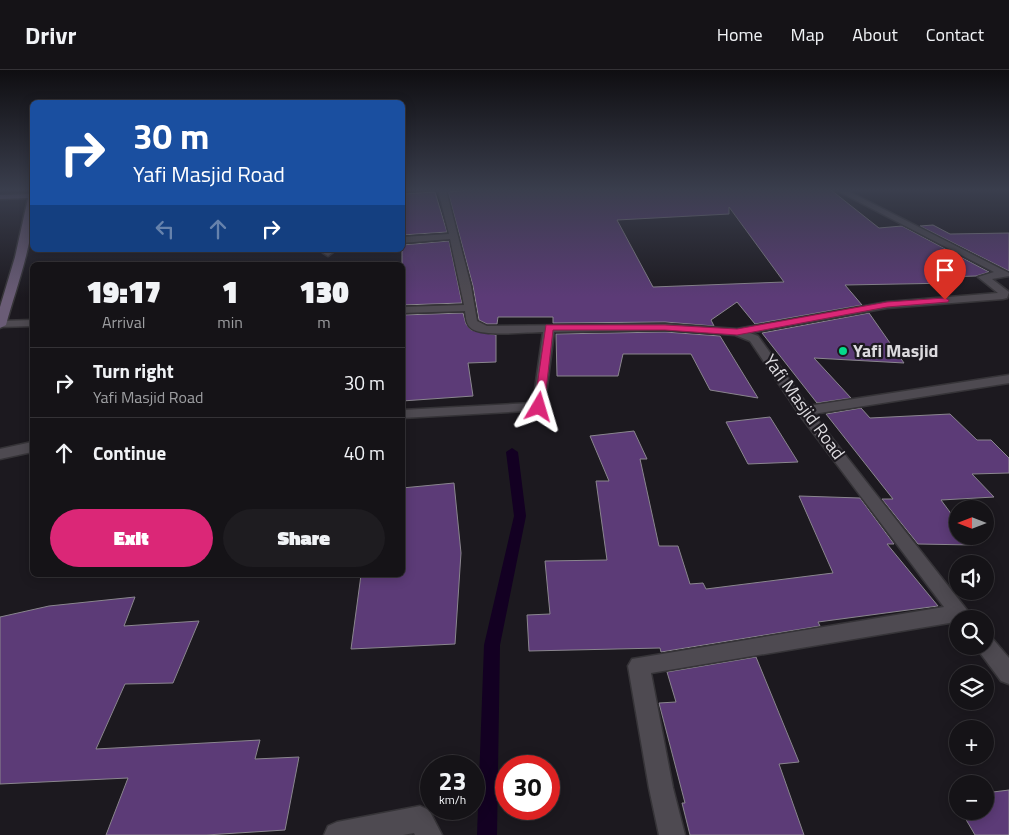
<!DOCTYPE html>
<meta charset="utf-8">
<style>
:root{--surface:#151317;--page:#1e1c20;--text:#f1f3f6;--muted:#9d9ea1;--line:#343236;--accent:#db2777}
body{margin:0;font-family:"Titillium Web",sans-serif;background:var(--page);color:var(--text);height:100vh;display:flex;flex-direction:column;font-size:19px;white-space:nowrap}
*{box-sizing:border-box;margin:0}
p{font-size:16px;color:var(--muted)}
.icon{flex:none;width:28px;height:28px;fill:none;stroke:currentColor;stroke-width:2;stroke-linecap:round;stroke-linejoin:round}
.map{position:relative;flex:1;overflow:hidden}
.side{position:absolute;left:30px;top:192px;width:375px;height:315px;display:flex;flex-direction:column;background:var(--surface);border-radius:8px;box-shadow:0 2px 12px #0003,0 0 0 1px var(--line)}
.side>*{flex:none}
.banner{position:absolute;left:30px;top:30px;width:375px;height:152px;border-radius:8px;box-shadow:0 2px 12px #0003,0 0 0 1px var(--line);background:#1a4fa0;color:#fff;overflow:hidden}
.needle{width:32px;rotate:270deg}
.controls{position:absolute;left:949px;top:430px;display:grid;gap:10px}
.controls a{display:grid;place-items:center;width:45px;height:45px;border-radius:50%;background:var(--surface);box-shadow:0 2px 12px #0003,0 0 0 1px var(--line);font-size:25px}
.speed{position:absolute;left:420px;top:685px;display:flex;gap:10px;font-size:25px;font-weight:700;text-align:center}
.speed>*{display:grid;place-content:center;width:65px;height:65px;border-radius:50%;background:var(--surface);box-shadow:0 2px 12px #0003,0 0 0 1px var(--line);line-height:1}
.speed small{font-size:12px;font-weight:400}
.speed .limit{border:8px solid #d22;background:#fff;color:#111}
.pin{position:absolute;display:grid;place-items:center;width:42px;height:42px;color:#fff;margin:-51px -21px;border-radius:50% 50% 50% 0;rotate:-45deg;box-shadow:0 0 5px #0007}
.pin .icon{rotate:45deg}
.me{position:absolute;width:55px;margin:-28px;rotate:7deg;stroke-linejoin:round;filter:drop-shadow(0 0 4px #0008)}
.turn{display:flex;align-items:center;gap:18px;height:105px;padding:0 20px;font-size:22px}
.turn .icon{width:65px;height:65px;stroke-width:2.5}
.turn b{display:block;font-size:35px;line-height:42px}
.lanes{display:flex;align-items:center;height:48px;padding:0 20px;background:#0003;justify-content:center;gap:25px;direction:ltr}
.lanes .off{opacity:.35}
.eta{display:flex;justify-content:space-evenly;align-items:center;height:85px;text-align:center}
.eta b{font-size:30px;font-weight:800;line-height:35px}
.primary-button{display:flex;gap:10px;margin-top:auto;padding:10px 20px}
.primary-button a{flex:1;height:58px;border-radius:30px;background:var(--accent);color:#fff;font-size:20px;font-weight:800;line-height:58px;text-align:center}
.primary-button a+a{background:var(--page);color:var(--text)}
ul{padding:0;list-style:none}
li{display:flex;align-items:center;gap:15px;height:70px;padding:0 20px;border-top:1px solid var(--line)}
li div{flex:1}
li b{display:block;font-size:19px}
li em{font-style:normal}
header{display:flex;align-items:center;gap:30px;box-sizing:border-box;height:70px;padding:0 25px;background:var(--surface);border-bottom:1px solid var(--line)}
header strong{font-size:24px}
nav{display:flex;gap:28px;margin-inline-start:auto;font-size:18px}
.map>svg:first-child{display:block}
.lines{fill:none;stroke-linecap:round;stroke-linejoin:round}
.stream{fill:#130022;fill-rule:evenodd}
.building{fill:#5c3b77;stroke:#8a868e;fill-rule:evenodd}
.minor-casing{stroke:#363438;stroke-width:3}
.secondary-casing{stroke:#363438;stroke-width:3}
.minor{fill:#4e4a51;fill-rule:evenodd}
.secondary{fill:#6a5c76;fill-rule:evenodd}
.route{fill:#db2777;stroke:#8e194d}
.poi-dot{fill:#05d98b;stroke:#1c191f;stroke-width:2}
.labels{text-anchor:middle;stroke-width:4.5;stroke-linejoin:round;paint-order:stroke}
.poi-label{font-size:18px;font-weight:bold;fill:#dcdade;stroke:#1c191f;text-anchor:start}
.street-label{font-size:18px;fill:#dcdade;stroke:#1c191f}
</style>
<header>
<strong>Drivr</strong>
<nav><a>Home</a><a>Map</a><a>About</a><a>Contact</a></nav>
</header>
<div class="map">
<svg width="1009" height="765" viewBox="0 0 1009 765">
<rect width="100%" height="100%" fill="#1c191f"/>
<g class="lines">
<path class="stream" d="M 512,378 L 518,382 L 526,446 L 500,575 L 497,765 L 477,765 L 484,575 L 514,446 L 506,382 Z"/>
</g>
<path class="building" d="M 470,120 L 831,120 L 879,158 L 902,156 L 989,202 L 976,206 L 946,207 L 954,213 L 845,215 L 862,235 L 755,254 L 737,232 L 711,250 L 714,256 L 665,252 L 553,253 L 553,247 L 498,247 L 497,254 L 487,254 L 479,250 L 473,216 L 448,122 ZM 729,137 L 784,212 L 653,217 L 617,150 L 729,144 Z
M 435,122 L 447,162 L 402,165 L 402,124 Z
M 933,155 L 950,164 L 1009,163 L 1009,201 L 920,156 Z
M 449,171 L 462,233 L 402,235 L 402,175 Z
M 463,243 L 466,254 L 471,260 L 496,265 L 496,292 L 468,293 L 473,326 L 402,331 L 402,245 Z
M 869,243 L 904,293 L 814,288 L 851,328 L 817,333 L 762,263 Z
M 665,262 L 720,266 L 758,328 L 710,320 L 691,284 L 623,284 L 618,306 L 557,306 L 556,264 Z
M 861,338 L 870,348 L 950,344 L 977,370 L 991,370 L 1009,388 L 1009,403 L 972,404 L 994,427 L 941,430 L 958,453 L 958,466 L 967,466 L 973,475 L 918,474 L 882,429 L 893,429 L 826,344 Z
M 770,347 L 798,392 L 748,394 L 726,352 Z
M 634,361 L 647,389 L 640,389 L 659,476 L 678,476 L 690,514 L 703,513 L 706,519 L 833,503 L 799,426 L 860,428 L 894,474 L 887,474 L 938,536 L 818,552 L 820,556 L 661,582 L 660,578 L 529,581 L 527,545 L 550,544 L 545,491 L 607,490 L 596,411 L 609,411 L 590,366 Z
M 454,413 L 461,483 L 455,574 L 351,579 L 361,505 L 402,505 L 402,418 Z
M 135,527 L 124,556 L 199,551 L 173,613 L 125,614 L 96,679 L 260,670 L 255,689 L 299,687 L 285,760 L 206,765 L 106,765 L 128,708 L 0,714 L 0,547 L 49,536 Z
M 756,587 L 799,692 L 779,694 L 804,765 L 690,765 L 682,733 L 685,733 L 659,633 L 676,632 L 667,602 Z
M 1009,720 L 1009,765 L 975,765 L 961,741 L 985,741 L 985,723 Z"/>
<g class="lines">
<g class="minor-casing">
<path id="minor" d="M 438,120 L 446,120 L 471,216 L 477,251 L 487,256 L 665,254 L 737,259 L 887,232 L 998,223 L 978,207 L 994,202 L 836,120 L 846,120 L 1009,203 L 1009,206 L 992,209 L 1009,222 L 1007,228 L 1003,229 L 887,238 L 750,263 L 758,266 L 808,336 L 1009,305 L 1009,313 L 813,344 L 974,549 L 958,549 L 958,555 L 955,552 L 651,603 L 673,718 L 685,765 L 659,765 L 649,718 L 628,596 L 632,589 L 944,537 L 799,344 L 750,271 L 735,265 L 665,260 L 554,262 L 544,340 L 402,348 L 402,340 L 533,333 L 543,262 C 527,262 485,267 472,259 C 466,255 466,248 465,241 L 402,243 L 402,237 L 464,235 L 450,169 L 402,173 L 402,167 L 449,164 Z
M 326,180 L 336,180 L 328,186 L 323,183 Z
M 32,250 L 32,256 L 0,257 L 0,251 Z
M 32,372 L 32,382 L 0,389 L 0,379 Z
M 985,565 L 992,568 L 1009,588 L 1009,614 L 1001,611 L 978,580 L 976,576 L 985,576 Z
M 420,736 L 429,740 L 442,765 L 415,765 L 414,763 L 403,765 L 324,765 L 328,756 L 337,752 Z"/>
</g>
<g class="secondary-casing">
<path id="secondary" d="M 32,124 C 38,163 16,217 6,255 L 0,258 L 0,237 L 15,187 L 28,128 L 0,129 L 0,125 Z"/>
</g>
<use href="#minor" class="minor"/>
<use href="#secondary" class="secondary"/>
</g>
<linearGradient id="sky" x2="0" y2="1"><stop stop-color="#0f0e11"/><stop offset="0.53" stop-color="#3a3e4d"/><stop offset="1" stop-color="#3a3e4d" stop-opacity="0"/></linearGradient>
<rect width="1009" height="227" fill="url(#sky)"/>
<path class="route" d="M 945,228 L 949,230 L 948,232 L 887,237 L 737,265 L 665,260 L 553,260 L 544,337 L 539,340 L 534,337 L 546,255 L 665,255 L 737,259 L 887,232 Z"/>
<circle class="poi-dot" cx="843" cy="281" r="5"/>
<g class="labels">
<g class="poi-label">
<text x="853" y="287">Yafi Masjid</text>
</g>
<g class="street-label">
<text transform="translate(804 337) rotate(54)" y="6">Yafi Masjid Road</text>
</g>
</g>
</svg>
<div class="controls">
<a><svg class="needle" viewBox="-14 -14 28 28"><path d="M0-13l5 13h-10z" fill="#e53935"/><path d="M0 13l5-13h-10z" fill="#9d9ea1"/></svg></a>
<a><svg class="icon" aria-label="sound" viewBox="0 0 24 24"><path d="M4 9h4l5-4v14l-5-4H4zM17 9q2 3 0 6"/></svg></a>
<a><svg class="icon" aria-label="search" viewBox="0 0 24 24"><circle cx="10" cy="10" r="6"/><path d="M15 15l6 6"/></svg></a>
<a><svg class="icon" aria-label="layers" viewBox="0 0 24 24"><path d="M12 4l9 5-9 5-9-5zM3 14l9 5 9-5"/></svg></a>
<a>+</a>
<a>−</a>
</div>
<div class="speed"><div>23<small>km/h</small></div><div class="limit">30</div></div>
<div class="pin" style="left:945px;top:230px;background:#d93025"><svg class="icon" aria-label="arrive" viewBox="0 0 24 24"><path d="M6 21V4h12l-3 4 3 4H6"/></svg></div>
<svg class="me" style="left:539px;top:337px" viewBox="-20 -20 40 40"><path d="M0-17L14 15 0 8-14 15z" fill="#db2777" stroke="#fff" stroke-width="4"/></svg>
<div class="banner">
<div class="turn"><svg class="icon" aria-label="right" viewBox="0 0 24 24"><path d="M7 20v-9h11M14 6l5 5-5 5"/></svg><div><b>30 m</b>Yafi Masjid Road</div></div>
<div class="lanes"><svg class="icon off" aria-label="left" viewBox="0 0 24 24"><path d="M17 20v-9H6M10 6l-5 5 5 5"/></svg><svg class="icon off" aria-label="ahead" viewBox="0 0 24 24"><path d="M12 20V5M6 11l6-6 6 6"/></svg><svg class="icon" aria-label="right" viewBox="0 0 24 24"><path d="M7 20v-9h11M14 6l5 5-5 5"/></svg></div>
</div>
<section class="side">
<div class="eta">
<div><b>19:17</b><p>Arrival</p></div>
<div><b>1</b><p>min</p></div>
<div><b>130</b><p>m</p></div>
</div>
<ul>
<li><svg class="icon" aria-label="right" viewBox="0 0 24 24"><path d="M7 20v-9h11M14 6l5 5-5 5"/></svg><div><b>Turn right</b><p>Yafi Masjid Road</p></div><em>30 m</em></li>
<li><svg class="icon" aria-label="ahead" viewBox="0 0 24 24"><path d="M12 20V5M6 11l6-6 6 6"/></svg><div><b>Continue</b></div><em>40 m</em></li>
</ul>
<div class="primary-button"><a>Exit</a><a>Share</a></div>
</section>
</div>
